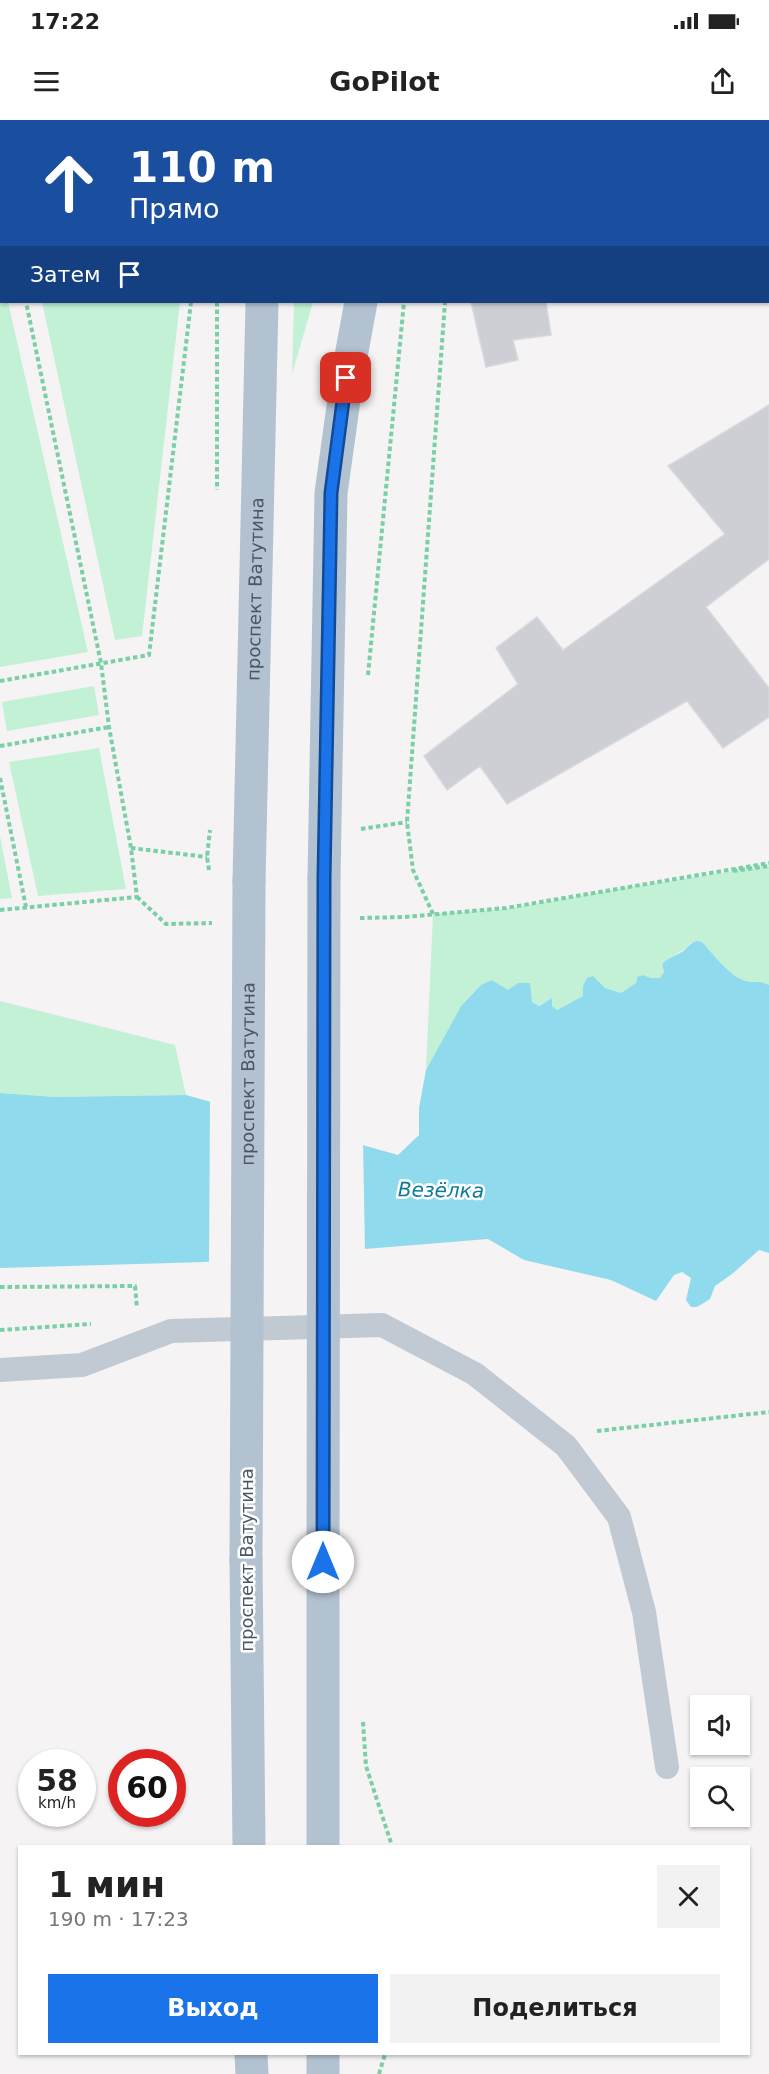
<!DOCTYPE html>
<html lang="ru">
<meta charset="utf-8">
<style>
:root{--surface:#fff;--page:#f2f2f2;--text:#222;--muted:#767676;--accent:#1a73e8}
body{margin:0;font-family:"DejaVu Sans",sans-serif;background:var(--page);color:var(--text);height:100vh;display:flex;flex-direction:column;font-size:22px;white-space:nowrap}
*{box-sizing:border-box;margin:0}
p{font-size:20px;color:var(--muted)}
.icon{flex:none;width:33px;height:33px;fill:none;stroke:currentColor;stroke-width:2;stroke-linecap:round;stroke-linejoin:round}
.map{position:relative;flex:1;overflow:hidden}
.side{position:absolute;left:18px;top:1725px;width:732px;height:210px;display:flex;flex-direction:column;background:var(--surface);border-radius:0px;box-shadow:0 2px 4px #0004}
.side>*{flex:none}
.top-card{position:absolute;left:0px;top:0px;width:770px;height:183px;box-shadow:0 2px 4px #0004;background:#1a4fa0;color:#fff;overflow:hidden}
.fabs{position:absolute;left:690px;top:1575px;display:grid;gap:12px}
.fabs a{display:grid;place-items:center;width:60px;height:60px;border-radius:0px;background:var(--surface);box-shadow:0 2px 4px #0004;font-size:30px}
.speed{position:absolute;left:18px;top:1629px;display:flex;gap:12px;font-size:30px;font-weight:700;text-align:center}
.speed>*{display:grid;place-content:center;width:78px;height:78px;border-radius:50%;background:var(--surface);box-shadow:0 2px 4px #0004;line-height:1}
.speed small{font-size:15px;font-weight:400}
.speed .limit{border:9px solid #d22;background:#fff;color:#111}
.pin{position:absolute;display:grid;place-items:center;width:51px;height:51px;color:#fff;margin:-26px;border-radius:12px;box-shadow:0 3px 9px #0006}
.me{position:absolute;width:66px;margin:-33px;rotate:0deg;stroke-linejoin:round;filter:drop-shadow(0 0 4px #0008)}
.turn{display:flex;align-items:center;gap:21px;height:126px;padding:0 30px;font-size:27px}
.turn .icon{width:78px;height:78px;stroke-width:2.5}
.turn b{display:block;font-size:42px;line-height:51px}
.then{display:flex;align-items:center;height:57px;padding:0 30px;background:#0003;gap:12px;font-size:22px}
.round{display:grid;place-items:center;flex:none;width:63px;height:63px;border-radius:0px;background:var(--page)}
.overview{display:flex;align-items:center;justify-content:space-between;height:102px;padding:0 30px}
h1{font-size:36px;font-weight:600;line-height:45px}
.primary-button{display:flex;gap:12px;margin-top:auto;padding:12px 30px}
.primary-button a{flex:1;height:69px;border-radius:0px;background:var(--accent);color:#fff;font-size:24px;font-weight:600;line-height:69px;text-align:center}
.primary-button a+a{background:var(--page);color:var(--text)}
.status{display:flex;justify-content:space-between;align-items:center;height:42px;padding:0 30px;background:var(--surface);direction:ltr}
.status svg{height:16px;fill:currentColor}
header{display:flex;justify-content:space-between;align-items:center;height:78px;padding:0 30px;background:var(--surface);font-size:27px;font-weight:600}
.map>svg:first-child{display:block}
.green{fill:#c3f1d5}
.water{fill:#90daee}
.pier{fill:#f5f3f3}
.building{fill:#cdcfd5;stroke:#d7d9de;stroke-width:1.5}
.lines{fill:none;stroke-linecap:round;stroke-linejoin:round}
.path{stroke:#7ad0a6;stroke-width:4;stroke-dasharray:4.5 3;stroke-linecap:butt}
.service{stroke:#c1cad2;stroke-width:24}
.minor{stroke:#c1cad2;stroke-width:33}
.primary{stroke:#b3c2d1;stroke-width:33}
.primary-bridge{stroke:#b3c2d1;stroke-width:33}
.route-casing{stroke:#114b97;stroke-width:15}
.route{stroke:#1a73e8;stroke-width:10}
.labels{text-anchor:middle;stroke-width:5;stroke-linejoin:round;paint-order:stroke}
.street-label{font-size:18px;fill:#4a5661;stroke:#fff}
.water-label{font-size:20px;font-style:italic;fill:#0c7c9b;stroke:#fff}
</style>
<div class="status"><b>17:22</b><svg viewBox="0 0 49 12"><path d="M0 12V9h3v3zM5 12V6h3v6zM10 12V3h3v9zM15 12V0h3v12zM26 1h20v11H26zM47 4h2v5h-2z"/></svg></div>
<header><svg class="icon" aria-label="menu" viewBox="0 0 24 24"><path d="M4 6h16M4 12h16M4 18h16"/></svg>GoPilot<svg class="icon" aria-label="share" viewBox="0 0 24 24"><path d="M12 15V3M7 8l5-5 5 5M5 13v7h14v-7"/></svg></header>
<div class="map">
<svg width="769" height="1954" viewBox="0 0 769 1954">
<rect width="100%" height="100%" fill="#f5f3f3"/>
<path class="green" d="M 549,0 L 686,0 L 549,1 Z
M 0,148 L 2,182 L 8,182 L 88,532 L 0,547 Z
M 42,182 L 180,182 L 142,516 L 115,520 Z
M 294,182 L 313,182 L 292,254 Z
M 94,566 L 99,595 L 7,611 L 2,582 Z
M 99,628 L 126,769 L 38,776 L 9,642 Z
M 0,716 L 12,778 L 0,779 Z
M 769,746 L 769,865 C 760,860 754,863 746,861 C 730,857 713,834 702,822 L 691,823 C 682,833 671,835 662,844 L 664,853 L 660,858 L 651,858 L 643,855 L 637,857 L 636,863 L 621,873 L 605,868 L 599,863 L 583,866 L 583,876 L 557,890 L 551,886 L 552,878 L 538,886 L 532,882 L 530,872 L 515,867 L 508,870 L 492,860 L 474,872 L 461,886 L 426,950 L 433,794 L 506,789 L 629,767 Z
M 0,881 L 175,925 L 186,975 L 55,977 L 0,973 Z"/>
<path class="water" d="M 697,821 L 702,822 C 713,834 730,857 746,861 C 754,863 760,860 769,865 L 769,1133 L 759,1130 L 732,1154 L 715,1166 L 710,1179 L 697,1187 L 691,1187 L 686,1180 L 691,1158 L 682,1152 L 674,1155 L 656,1181 L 611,1160 L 524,1140 L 488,1119 L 205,1142 L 0,1148 L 0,973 L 55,977 L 186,975 L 398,1035 L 419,1015 L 419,988 L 426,950 L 461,886 L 481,865 L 492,860 L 508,870 L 518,863 L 530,863 L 532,882 L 539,886 L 552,878 L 552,886 L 557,890 L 583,876 L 583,866 L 587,858 L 593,856 L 605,868 L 621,873 L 636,863 L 637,857 L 643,855 L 651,858 L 660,858 L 664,852 L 662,844 C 668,838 672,837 680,833 C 686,830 689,823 697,821 Z"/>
<path class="pier" d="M 210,979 L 363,1022 L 365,1132 L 209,1145 Z"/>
<path class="building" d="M 471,182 L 546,182 L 551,215 L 513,220 L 518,240 L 486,247 Z
M 769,285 L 769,439 L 706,487 L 769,568 L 769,597 L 723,628 L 687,581 L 507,684 L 480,646 L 447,670 L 424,636 L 518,564 L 496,528 L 537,497 L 563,530 L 725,414 L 668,346 Z"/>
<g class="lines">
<path class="path" d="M 204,2 L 204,0
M 482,2 L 483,0
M 573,2 L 574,0
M 0,65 L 2,71
M 0,126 L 2,125
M 217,182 L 217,370
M 368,555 L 404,182
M 0,561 L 149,535 L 191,182
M 0,626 L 109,607
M 0,658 L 26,787
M 361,709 L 407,702
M 131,728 L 207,737
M 209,750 L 207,737 L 210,710
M 733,751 L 769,746
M 137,777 L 166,804 L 212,803
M 0,790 L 137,777 L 131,728 L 109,607 L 101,543 L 26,182
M 433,794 L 413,750 L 407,702 L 445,182
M 360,798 L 405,797 L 506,788 L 769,743
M 0,1167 L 135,1166 L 137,1188
M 0,1210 L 91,1204
M 597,1311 L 769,1292
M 363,1602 L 366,1646 L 392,1726
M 379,1954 L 385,1934"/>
<path class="service" d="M 0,1250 L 82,1245 L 171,1211 L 382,1205 L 475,1254 L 566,1326 L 619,1397 L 644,1492 L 667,1647"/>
<path class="minor" d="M 749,0 L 749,2
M 768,97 L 768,98"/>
<g class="primary">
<path d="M 266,2 L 266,0"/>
<path d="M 434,2 L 435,0"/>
<path d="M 324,758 L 331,373 L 347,258 L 361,182"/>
<path id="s1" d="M 249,761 L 262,182"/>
<path d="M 246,1440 L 249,1726"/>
<path d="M 323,1441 L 323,1726"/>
<path d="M 251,1934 L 252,1954"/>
<path d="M 323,1934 L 323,1954"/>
</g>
<g class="primary-bridge">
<path id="s2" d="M 246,1440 L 249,761"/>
<path d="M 323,1441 L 324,758"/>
</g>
</g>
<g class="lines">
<g class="route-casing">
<path id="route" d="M 323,1442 L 324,758 L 331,373 L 346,258"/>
</g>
<use href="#route" class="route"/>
</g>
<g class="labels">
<g class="street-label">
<text dy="6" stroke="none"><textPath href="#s1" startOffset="292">проспект Ватутина</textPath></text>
<text dy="6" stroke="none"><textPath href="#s2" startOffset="486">проспект Ватутина</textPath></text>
<text transform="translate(247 1440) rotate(-90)" y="6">проспект Ватутина</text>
</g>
<g class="water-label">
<text transform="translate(441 1070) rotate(1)" y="7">Везёлка</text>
</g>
</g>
</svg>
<div class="fabs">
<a><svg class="icon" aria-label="sound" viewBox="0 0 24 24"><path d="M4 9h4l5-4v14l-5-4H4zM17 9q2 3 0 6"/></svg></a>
<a><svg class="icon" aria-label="search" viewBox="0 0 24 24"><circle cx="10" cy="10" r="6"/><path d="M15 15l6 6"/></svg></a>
</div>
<div class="speed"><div>58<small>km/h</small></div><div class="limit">60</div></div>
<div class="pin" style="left:346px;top:258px;background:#d93025"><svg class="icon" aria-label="arrive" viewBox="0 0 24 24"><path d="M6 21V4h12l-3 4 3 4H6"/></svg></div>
<svg class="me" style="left:323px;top:1442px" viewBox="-20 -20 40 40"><circle r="19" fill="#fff"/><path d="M0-13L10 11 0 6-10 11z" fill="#1a73e8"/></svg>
<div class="top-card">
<div class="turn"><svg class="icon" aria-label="ahead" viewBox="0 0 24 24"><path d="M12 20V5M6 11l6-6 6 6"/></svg><div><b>110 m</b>Прямо</div></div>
<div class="then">Затем<svg class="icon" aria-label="arrive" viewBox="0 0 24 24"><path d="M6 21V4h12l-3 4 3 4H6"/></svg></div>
</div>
<section class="side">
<div class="overview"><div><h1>1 мин</h1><p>190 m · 17:23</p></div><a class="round"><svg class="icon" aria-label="close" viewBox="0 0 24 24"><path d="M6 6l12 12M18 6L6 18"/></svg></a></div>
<div class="primary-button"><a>Выход</a><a>Поделиться</a></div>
</section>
</div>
